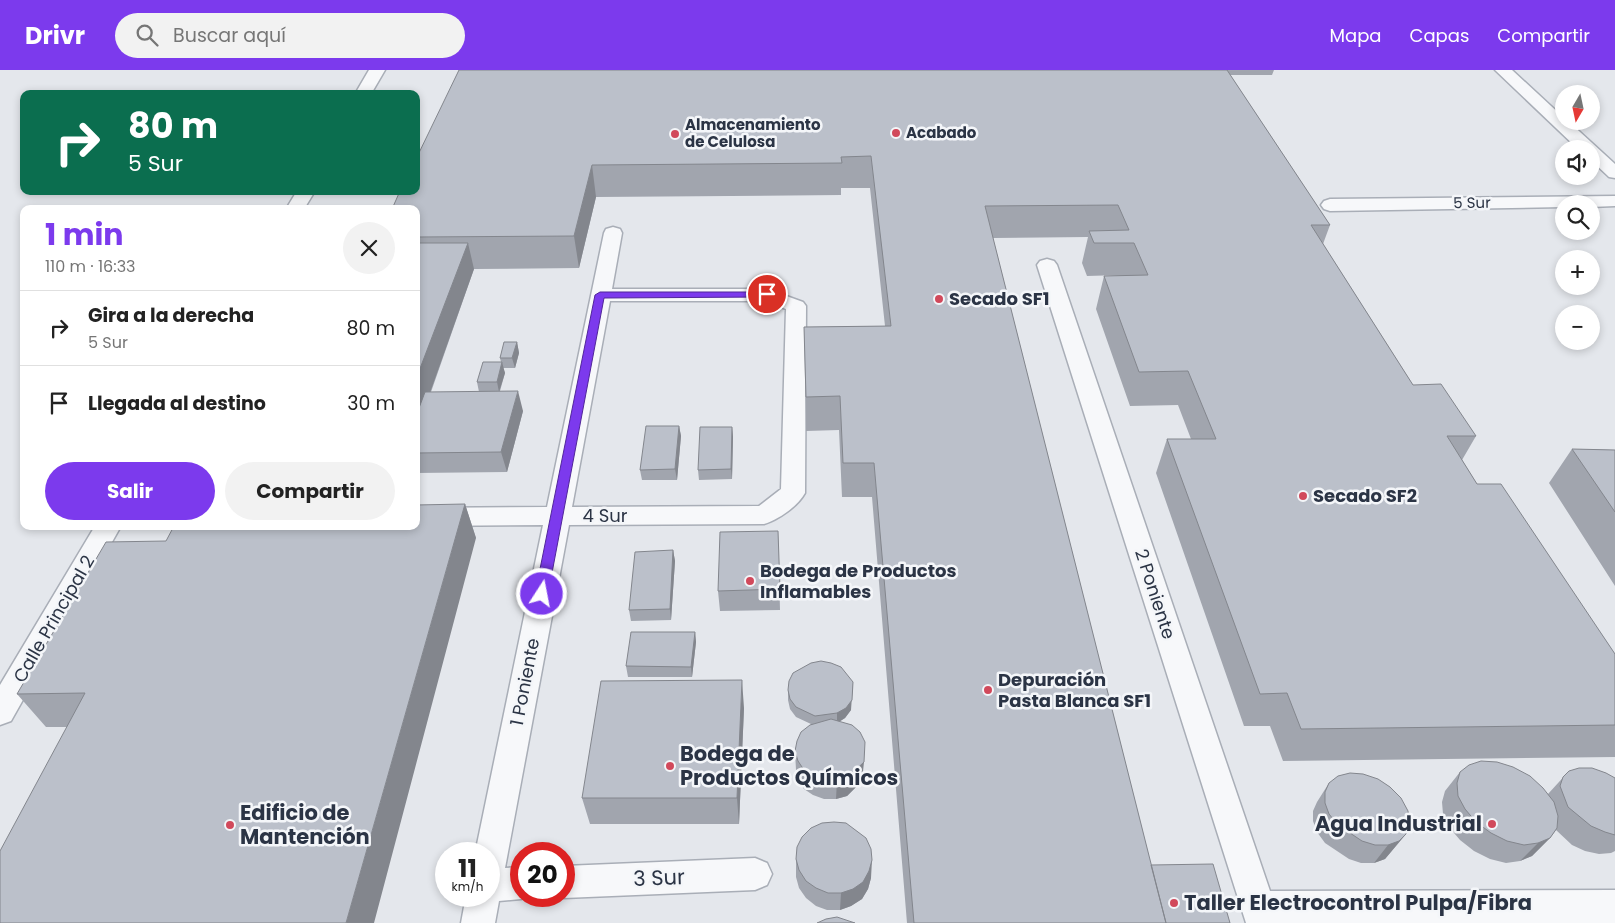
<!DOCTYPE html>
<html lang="es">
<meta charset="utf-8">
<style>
:root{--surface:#fff;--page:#f2f2f2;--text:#222;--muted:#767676;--line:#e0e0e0;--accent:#7c3aed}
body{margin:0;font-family:Poppins,sans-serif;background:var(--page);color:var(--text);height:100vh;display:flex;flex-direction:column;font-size:19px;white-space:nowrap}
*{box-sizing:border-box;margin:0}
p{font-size:16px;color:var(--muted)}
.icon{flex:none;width:28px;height:28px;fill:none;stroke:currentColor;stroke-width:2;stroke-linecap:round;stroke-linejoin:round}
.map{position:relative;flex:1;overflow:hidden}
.sheet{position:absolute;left:20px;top:135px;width:400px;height:325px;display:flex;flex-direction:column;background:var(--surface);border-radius:10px;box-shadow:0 2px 8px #0003}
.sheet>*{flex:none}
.guide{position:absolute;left:20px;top:20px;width:400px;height:105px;border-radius:10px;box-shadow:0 2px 8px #0003;background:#0b6e4f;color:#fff;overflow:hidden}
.needle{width:32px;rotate:189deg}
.buttons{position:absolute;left:1555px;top:15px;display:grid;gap:10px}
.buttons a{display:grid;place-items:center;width:45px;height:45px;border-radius:50%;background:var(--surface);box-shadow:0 2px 8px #0003;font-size:25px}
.speed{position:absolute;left:435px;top:772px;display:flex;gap:10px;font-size:25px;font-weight:700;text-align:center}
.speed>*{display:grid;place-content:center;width:65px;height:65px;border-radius:50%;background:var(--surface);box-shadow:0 2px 8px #0003;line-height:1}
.speed small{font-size:12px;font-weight:400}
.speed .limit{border:8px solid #d22;background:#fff;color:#111}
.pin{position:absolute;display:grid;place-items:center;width:42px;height:42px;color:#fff;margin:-21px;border:2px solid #fff;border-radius:50%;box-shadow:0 1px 5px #0007}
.me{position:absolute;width:55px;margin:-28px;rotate:11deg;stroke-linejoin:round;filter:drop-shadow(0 0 4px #0008)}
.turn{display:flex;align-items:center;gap:18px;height:105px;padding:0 25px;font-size:22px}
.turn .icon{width:65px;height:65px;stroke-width:2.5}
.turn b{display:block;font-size:35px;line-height:42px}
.round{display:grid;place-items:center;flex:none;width:52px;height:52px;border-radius:26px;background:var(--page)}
.head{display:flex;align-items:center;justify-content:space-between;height:85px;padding:0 25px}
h1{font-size:30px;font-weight:700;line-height:38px;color:var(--accent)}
.action{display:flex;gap:10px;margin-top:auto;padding:10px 25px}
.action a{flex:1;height:58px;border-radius:30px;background:var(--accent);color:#fff;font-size:20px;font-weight:700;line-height:58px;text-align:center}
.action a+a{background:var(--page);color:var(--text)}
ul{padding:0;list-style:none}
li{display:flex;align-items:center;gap:15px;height:75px;padding:0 25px;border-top:1px solid var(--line)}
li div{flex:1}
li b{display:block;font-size:19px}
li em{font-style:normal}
header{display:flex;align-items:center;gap:30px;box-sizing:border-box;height:70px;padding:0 25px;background:var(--accent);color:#fff}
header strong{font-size:24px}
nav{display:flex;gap:28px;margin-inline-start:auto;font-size:18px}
.search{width:350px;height:45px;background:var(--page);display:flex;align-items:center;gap:12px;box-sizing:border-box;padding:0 18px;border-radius:28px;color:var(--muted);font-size:19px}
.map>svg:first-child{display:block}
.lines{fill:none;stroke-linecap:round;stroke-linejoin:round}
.service-casing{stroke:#a9aeb7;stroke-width:3}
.service{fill:#f7f8fa;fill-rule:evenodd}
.wall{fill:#a1a5ae}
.shaded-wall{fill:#83868d}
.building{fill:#bbc0ca;stroke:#83868d}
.route{fill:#7c3aed;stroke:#51269a}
.poi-dot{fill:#d1495b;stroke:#f4f6f9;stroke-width:2}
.labels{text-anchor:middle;stroke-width:5;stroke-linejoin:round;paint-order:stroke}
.far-poi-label{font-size:15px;font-weight:bold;fill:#2b3445;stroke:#f4f6f9;text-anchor:start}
.far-street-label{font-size:15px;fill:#2b3445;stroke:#f4f6f9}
.poi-label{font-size:18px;font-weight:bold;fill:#2b3445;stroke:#f4f6f9;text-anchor:start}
.street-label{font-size:18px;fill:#2b3445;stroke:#f4f6f9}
.near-poi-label{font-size:21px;font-weight:bold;fill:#2b3445;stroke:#f4f6f9;text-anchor:start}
.near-street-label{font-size:21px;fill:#2b3445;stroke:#f4f6f9}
</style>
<header>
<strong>Drivr</strong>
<div class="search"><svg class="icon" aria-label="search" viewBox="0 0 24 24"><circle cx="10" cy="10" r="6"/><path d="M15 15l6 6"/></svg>Buscar aquí</div>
<nav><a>Mapa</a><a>Capas</a><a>Compartir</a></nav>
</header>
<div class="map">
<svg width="1615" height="853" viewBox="0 0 1615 853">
<rect width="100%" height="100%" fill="#e4e7ec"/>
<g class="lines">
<g class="service-casing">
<path id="service" d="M 369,0 L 385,0 L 371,24 L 355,24 Z
M 1495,0 L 1512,0 L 1564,48 L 1564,51 L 1568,51 L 1615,94 L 1615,108 L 1609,107 L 1591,90 L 1591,79 L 1578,79 Z
M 297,121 L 315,121 L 304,139 L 286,139 Z
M 1615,126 L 1615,136 L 1591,137 L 1591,134 L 1564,134 L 1564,137 L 1330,141 L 1324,139 L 1321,135 L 1324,131 L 1330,129 Z
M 613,157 L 620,159 L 622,163 L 612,219 L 767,219 L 803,232 L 806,236 L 805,423 C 798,436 778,450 764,454 L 569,455 L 505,798 L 521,797 L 521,826 L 528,826 L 521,829 L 499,831 L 495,853 L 461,853 L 466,826 L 489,826 L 489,784 L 475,784 L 543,455 L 416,456 L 416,438 L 547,437 L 604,163 L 606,159 ZM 610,231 L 764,231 L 786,239 L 781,419 L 759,436 L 572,437 Z
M 1047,189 L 1054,191 L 1057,195 L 1270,821 L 1615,820 L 1615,853 L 1246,853 L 1037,195 L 1040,191 Z
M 95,456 L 121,456 L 11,651 L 0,655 L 0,615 Z
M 755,788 L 767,793 L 772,804 L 767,815 L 755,820 L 564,828 L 559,826 L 564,826 L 564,796 Z"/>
</g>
<use href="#service" class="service"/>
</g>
<path class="wall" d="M 459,0 L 1274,0 L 1272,5 L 1230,5 L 1330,155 L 1323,174 L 1413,315 L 1476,366 L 1462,390 L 1477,414 L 1615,584 L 1615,687 L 1283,691 L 1270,656 L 1244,656 L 1156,403 L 1167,369 L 1191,369 L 1178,335 L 1130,336 L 1096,239 L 1104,206 L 1120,205 L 1087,206 L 1082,193 L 1088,167 L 993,168 L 1151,795 L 1230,853 L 907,853 L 872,427 L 842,427 L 839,360 L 806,361 L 804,257 L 885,256 L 870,118 L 841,118 L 841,125 L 596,127 L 579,198 L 474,199 L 431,322 L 479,322 L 477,312 L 501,292 L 500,288 L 517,272 L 519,283 L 515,298 L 503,298 L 505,303 L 500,321 L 523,341 L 507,402 L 416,403 L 416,139 Z
M 679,356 L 681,366 L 677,410 L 642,410 L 640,400 Z
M 732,357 L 733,367 L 732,409 L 699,410 L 698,400 Z
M 1572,379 L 1615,380 L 1615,516 L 1549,413 Z
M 465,434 L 476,468 L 67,657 L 46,657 L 17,624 L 166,471 Z
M 778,461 L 780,540 L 720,541 L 718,521 Z
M 673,480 L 675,491 L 671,550 L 631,551 L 629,540 Z
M 695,562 L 696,572 L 692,607 L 628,607 L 626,596 Z
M 788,620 L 851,640 L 845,648 L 839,652 L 862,711 L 847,726 L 836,729 L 824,729 L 813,725 L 804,719 L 798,710 L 796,700 L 795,681 L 811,654 L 796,647 L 790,639 L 788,630 Z
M 744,638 L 739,754 L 590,754 L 582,728 Z
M 1569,701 L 1615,708 L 1615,781 L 1611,783 L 1599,784 L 1585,781 L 1572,775 L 1556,760 L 1550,768 L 1532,786 L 1520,791 L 1506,793 L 1490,789 L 1474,781 L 1460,770 L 1449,757 L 1443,744 L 1442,732 L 1445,721 L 1460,702 L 1548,724 Z
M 1329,713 L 1406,764 L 1385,789 L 1374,793 L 1361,793 L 1349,789 L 1325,773 L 1317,762 L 1313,751 L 1313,741 L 1317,732 Z
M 796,789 L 871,808 L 868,819 L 862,829 L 851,836 L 840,840 L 827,840 L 816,836 L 806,828 L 799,818 L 796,807 Z"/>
<path class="shaded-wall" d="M 592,95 L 596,127 L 579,198 L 574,166 Z
M 468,173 L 474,199 L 416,362 L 416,309 Z
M 517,272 L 519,283 L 515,298 L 512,288 Z
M 502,292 L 505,303 L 499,322 L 497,312 Z
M 518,321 L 523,341 L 507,402 L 501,382 Z
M 679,356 L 681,366 L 677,410 L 675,399 Z
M 732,357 L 733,367 L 732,409 L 731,399 Z
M 465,434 L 476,468 L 374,853 L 346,853 Z
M 673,480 L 675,491 L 671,550 L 670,539 Z
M 695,562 L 696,572 L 692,607 L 691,597 Z
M 742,610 L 744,638 L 739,754 L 737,728 Z
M 853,612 L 851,640 L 845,648 L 837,653 L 837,643 Z
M 864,692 L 862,711 L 847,726 L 836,729 L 837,710 Z
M 1406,764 L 1385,789 L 1374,793 L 1388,775 Z
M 1550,768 L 1532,786 L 1520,791 L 1538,773 Z
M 872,790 L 871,808 L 868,819 L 862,829 L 851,836 L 840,840 L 841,823 Z"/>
<path class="building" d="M 459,0 L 1227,0 L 1330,155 L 1311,155 L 1413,315 L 1441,314 L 1476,366 L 1447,366 L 1477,414 L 1501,414 L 1615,584 L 1615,655 L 1301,659 L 1287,623 L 1260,624 L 1167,369 L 1216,369 L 1188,301 L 1139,302 L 1104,206 L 1148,205 L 1134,173 L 1094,173 L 1089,161 L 1129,160 L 1118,135 L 985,136 L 1166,853 L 914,853 L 874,393 L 843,393 L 840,326 L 806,327 L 804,257 L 891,256 L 871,86 L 841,87 L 842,93 L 592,95 L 574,166 L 416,167 L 416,139 L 392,139 L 400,121 L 416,121 L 416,89 Z
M 416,173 L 468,173 L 416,309 Z
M 504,272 L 517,272 L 512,288 L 500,288 Z
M 483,292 L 502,292 L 497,312 L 477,312 Z
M 518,321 L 501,382 L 416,383 L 416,346 L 425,322 Z
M 646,356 L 679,356 L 675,399 L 640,400 Z
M 700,357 L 732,357 L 731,399 L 698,400 Z
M 1572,379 L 1615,380 L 1615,442 Z
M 465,434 L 346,853 L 0,853 L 0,781 L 85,623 L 17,624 L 106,472 L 166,471 L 174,456 L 416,456 L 416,435 Z
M 778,461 L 780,519 L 718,521 L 720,462 Z
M 673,480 L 670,539 L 629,540 L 635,482 Z
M 631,562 L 695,562 L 691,597 L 626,596 Z
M 821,591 L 831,593 L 841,597 L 853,612 L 852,630 L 846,638 L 837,643 L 815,646 L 796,637 L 790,629 L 788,620 L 789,611 L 793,603 L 811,593 Z
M 742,610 L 737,728 L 582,728 L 601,611 Z
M 831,649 L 852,655 L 860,662 L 865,672 L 864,692 L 848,707 L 837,710 L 825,710 L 814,706 L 804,700 L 798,691 L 795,681 L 797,671 L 801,662 L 810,655 Z
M 1481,691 L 1497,692 L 1513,697 L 1530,706 L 1543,718 L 1554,732 L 1558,746 L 1557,758 L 1550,768 L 1538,773 L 1524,775 L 1507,771 L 1491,763 L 1476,752 L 1465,739 L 1458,726 L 1457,713 L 1460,702 L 1469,695 Z
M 1579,698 L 1592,698 L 1606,703 L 1615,708 L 1615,765 L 1605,762 L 1591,756 L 1568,737 L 1560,716 L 1563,707 L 1569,701 Z
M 1350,703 L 1363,704 L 1378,709 L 1390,717 L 1401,728 L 1408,741 L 1409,753 L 1406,764 L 1399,771 L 1388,775 L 1375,775 L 1362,771 L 1338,755 L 1329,744 L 1325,733 L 1325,722 L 1329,713 L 1338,706 Z
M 834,752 L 846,753 L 866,768 L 871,779 L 872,790 L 869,801 L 863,812 L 853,819 L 841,823 L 828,823 L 816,818 L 806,811 L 799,800 L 796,789 L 797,777 L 802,767 L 811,758 L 822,753 Z
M 1213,794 L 1230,853 L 1166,853 L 1151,795 Z
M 837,847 L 855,853 L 817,853 L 826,849 Z"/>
<path class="route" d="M 600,222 L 767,222 L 771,224 L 767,227 L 604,228 L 548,524 L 546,527 L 537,527 L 535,524 L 595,225 Z"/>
<g class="poi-dot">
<circle cx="896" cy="63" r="5"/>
<circle cx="675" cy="64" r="5"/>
<circle cx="939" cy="229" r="5"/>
<circle cx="1303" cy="426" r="5"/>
<circle cx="750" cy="511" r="5"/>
<circle cx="988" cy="620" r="5"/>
<circle cx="670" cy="696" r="5"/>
<circle cx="1492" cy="754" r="5"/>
<circle cx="230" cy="755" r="5"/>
<circle cx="1174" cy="833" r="5"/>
</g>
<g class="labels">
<g class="far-poi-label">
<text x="685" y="60">Almacenamiento<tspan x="685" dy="17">de Celulosa</tspan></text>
<text x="906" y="68">Acabado</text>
</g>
<g class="far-street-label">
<text transform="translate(1472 133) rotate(-1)" y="5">5 Sur</text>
</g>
<g class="poi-label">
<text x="949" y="235">Secado SF1</text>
<text x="1313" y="432">Secado SF2</text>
<text x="760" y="507">Bodega de Productos<tspan x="760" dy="21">Inflamables</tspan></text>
<text x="998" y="616">Depuración<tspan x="998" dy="21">Pasta Blanca SF1</tspan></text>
</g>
<g class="street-label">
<text x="605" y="452">4 Sur</text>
<text transform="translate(1155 524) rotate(72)" y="6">2 Poniente</text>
<text transform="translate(54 549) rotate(-60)" y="6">Calle Principal 2</text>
<text transform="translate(525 612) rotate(-79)" y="6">1 Poniente</text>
</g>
<g class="near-poi-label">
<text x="680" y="691">Bodega de<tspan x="680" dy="24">Productos Químicos</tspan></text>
<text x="240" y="750">Edificio de<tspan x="240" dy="24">Mantención</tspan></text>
<text x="1482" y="761" text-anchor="end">Agua Industrial</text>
<text x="1184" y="840">Taller Electrocontrol Pulpa/Fibra</text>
</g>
<g class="near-street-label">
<text transform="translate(659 808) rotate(-2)" y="7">3 Sur</text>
</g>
</g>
</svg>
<div class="buttons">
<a><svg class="needle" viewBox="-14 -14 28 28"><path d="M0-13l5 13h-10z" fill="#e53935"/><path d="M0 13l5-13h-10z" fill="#767676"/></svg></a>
<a><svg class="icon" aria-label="sound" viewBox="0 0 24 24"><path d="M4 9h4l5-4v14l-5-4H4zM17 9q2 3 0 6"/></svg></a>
<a><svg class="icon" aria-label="search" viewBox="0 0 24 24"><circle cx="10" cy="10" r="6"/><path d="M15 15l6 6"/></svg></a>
<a>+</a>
<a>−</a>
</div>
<div class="speed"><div>11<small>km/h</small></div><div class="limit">20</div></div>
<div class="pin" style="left:767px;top:224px;background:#d93025"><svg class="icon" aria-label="arrive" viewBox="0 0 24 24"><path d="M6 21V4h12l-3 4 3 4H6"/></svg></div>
<svg class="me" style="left:542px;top:524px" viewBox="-20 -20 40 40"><circle r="17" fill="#7c3aed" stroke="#fff" stroke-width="3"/><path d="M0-11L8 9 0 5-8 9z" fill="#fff"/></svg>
<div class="guide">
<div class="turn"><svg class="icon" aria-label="right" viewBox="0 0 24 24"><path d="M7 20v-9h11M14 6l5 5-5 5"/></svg><div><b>80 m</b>5 Sur</div></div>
</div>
<section class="sheet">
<div class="head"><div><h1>1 min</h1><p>110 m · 16:33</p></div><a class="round"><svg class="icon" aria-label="close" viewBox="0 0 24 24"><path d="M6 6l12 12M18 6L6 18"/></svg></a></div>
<ul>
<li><svg class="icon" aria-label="right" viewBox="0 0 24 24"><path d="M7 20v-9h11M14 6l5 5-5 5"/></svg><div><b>Gira a la derecha</b><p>5 Sur</p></div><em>80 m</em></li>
<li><svg class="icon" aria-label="arrive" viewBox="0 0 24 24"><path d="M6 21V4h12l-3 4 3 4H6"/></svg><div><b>Llegada al destino</b></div><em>30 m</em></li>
</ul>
<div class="action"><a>Salir</a><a>Compartir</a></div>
</section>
</div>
